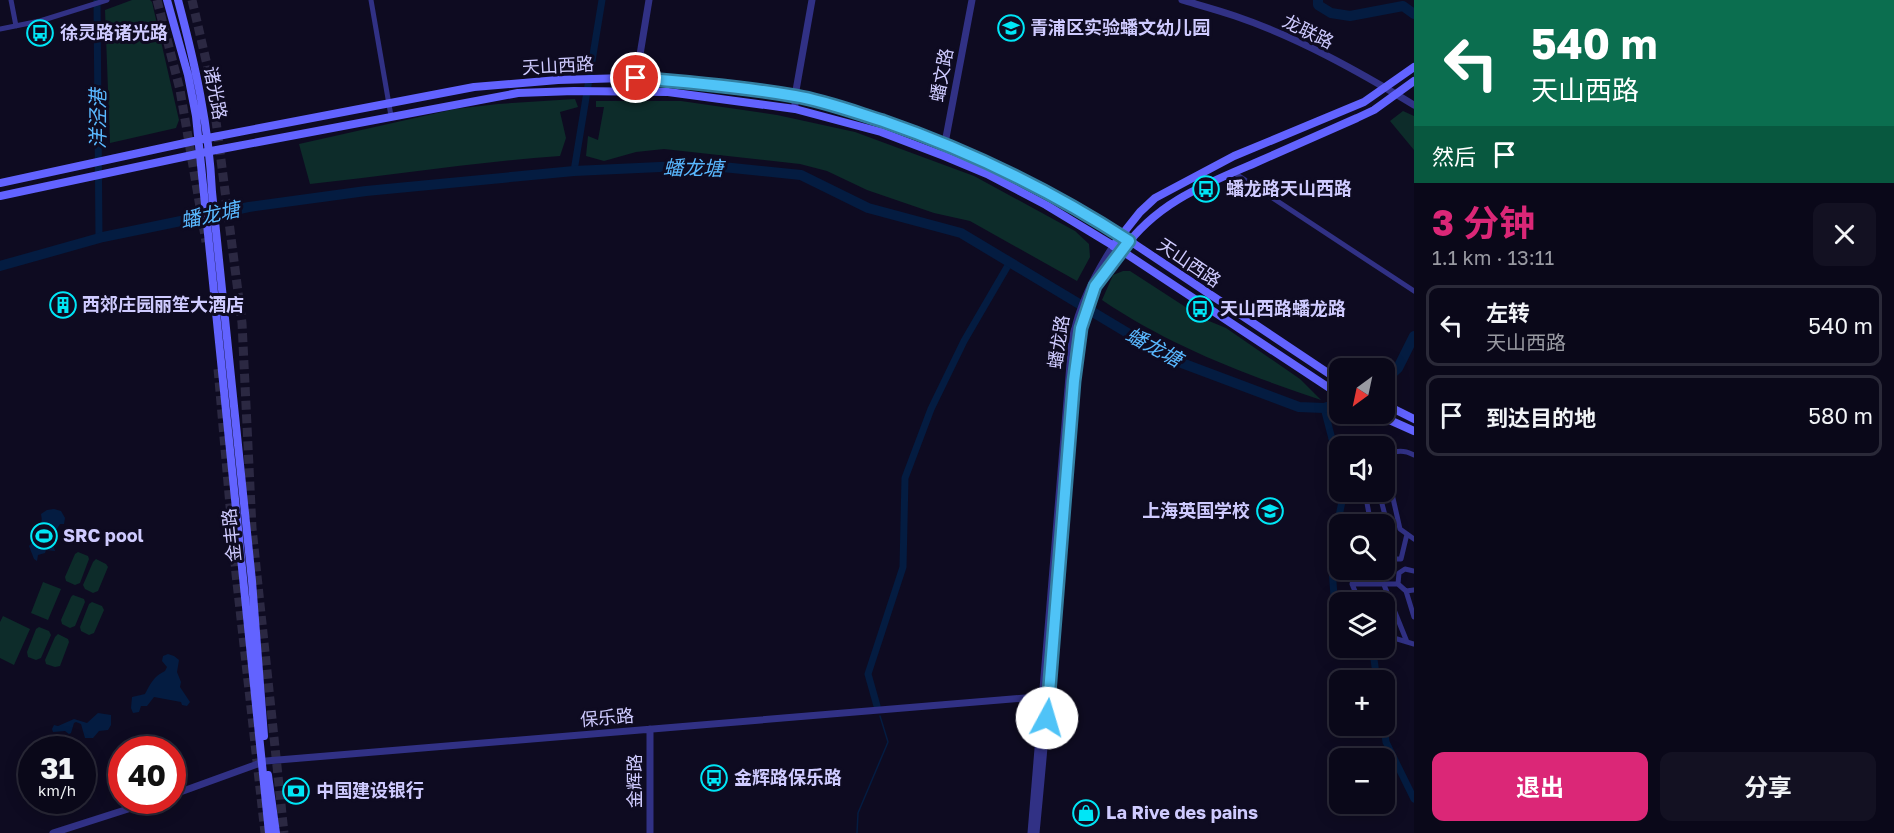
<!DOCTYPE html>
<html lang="zh">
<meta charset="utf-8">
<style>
:root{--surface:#0a0819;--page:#131122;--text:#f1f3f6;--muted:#999aa2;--line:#2a2938;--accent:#db2777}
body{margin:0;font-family:"Golos Text","Noto Sans SC",sans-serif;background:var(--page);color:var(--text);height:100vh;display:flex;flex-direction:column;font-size:22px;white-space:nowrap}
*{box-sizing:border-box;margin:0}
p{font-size:20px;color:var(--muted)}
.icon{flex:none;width:33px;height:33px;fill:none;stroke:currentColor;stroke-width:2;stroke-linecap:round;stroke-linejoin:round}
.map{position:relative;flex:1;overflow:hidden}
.drawer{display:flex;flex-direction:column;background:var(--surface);width:480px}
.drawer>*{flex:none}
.hud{background:#0b6e4f;color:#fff;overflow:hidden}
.needle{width:39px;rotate:213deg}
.buttons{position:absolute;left:1329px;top:358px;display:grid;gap:12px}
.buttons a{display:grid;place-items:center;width:66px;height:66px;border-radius:12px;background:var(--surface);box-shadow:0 3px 15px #0003,0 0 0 2px var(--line);font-size:30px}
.speed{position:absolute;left:18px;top:736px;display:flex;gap:12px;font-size:30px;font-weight:700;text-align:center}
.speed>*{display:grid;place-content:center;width:78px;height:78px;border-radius:50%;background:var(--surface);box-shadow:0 3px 15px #0003,0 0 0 2px var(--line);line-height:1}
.speed small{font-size:15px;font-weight:400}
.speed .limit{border:9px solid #d22;background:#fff;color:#111}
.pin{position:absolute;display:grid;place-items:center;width:51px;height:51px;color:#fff;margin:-26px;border:3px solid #fff;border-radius:50%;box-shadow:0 2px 6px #0007}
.me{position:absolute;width:66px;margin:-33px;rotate:6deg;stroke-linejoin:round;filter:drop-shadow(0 0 4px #0008)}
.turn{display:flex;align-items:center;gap:21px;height:126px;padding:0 18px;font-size:27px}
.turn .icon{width:78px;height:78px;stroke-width:2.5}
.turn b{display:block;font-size:42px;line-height:51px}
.then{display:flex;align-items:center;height:57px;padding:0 18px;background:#0003;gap:12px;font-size:22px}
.round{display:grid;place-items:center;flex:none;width:63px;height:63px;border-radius:12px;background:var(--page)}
.overview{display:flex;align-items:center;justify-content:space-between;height:102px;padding:0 18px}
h1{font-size:36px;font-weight:700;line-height:45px;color:var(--accent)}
.cta{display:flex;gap:12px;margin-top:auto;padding:12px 18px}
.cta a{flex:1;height:69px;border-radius:12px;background:var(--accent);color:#fff;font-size:24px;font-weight:700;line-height:69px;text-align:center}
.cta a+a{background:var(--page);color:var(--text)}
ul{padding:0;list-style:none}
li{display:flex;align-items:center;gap:18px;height:81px;margin:0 12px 9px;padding:0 6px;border:3px solid var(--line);border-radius:12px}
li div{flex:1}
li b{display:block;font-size:22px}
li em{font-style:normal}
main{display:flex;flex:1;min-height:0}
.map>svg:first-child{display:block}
.green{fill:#0d2c2a}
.water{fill:#041c41}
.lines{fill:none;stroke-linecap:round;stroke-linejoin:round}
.stream{stroke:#041c41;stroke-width:1.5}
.canal{stroke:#041c41;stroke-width:7}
.river{stroke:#041c41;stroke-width:10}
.primary-tunnel{stroke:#2b2842;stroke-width:9;stroke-dasharray:9 4.5;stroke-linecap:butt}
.minor{stroke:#313185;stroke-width:5}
.tertiary{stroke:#313185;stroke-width:7}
.secondary{stroke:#6263ff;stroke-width:8}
.route-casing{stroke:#337fa1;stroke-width:15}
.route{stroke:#4fc3f7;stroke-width:10}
.labels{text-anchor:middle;stroke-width:6;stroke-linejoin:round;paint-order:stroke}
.poi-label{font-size:18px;font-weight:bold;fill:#cfcbff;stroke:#0e0b21;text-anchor:start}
.street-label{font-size:18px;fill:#cfcbff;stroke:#0e0b21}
.water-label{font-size:20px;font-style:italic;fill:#59b8ff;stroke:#0e0b21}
</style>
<main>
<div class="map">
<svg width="1414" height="833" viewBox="0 0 1414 833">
<rect width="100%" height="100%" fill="#0e0b21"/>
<path class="green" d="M 132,0 L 150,0 L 152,2 L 179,120 L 176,128 L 110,143 L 105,10 Z
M 575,99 L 578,107 L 560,112 L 566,138 L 560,156 C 476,162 393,175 310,184 L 299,144 L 455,109 L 498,104 Z
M 596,101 L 681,101 L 777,115 L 855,132 L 974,176 L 1075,231 L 1089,244 L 1090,257 L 1077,281 L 970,221 L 934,213 L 867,190 L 827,171 L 800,164 L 664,149 L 636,152 L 604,161 L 586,156 L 588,136 L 598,140 L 604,107 L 596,107 Z
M 1403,111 L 1414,116 L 1414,150 L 1390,121 Z
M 1123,271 L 1130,271 L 1204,319 L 1226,328 L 1300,379 L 1321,400 C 1244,374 1170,346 1102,300 L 1113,275 Z
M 78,552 L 88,556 L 89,559 L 80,583 L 75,585 L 66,581 L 65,577 L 75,554 Z
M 96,559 L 106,564 L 108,567 L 98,591 L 93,593 L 85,589 L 83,585 L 93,562 Z
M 43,582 L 61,589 L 48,620 L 31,613 Z
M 73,595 L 84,599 L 85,602 L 75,626 L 70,628 L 62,624 L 61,620 L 71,597 Z
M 92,602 L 102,606 L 104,610 L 94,633 L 89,635 L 81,631 L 80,627 L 89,604 Z
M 3,616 L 30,629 L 14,665 L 0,658 L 0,622 Z
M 39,627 L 49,631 L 51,635 L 41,658 L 36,660 L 28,657 L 27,652 L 36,629 Z
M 58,634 L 68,639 L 69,642 L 60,666 L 55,667 L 46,664 L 45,660 L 55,637 Z"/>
<path class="water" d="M 54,509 L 61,511 L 65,518 L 64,524 L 60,524 L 51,538 L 55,551 L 46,550 L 45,553 L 38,555 L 37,561 L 34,559 L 29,546 C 37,539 44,526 41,514 L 47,510 Z
M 168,654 L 174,656 L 179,660 L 177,672 L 181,682 L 180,687 L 190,702 L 187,706 L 182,705 L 181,702 L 154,697 L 147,706 L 141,706 L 139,712 L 133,713 L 131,708 L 132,697 L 145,694 C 151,683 153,677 165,671 L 167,667 L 162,661 L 163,656 Z
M 98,713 L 111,715 L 111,725 L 108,730 L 99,731 L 93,738 L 85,738 L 81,724 L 76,722 L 74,723 L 71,733 L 69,734 L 65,731 L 53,732 L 52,729 L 54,725 L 58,726 L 74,719 L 87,723 Z"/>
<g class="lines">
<path class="stream" d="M 857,833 L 858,813 L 888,742 L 880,716"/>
<path class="canal" d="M 97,0 L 99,238
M 574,171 L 602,0
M 1324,408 L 1340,470
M 1340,615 L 1335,610 L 1331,554 L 1344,492
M 1369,648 L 1373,652 L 1377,681
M 877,706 L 868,674 L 903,567 L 905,478 L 931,409 L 964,341 L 1010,262
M 1384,726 L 1386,742 L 1414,799"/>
<path class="river" d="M 1318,0 L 1318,5 L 1331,13 L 1350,16 L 1403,6 L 1414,14
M 0,266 L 103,237 L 249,207 L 366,191 L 574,171 L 703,165 L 801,175 L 868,208 L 961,233 L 1171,359 L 1299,407 L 1324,408 L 1340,403
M 1384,381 L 1398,368 L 1414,336"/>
<path class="primary-tunnel" d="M 157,0 L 180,90 L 206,242
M 192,0 L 211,82 L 242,323 L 252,528 L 284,833
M 218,369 L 236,574 L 265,833"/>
<path class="minor" d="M 11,0 L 16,26
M 371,0 L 391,116
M 0,29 L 40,21 L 107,0
M 1233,172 L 1414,291
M 1414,455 C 1404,450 1397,450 1387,455 L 1385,463 L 1400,529 L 1414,539
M 1365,492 L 1371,525
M 1379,492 L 1389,531
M 1384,559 L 1401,559 L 1407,534
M 1355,570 L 1352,584 L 1360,603
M 1378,570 L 1407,642
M 1414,571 L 1405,569 L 1399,573 L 1398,584 L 1406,591 L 1414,590
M 1352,584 L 1398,584
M 1406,591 L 1414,617
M 1384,635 L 1414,644"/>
<path class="tertiary" d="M 1182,0 C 1199,5 1218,10 1235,16 C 1297,37 1358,71 1414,105
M 634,91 L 649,0
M 795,109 L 795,96 L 812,0
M 944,156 L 945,143 L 972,0
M 172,795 L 266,761 L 1049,696
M 53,833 L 153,801
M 650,833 L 650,729
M 1031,833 L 1072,340 C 1079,305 1094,276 1113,246
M 1036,833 C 1047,721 1056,610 1065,498 C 1070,439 1070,369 1085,312 C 1092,288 1105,268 1122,251"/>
<path class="secondary" d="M 167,0 L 188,75 L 196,116 L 269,833
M 178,0 C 195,64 209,125 212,192 L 252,581 L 264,736
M 0,183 L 208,138 L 474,87 L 558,80 L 625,78 L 668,81 L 795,96 L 841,107 L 945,143 L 1008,171 L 1089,215 L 1121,235 L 1340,381
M 0,196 L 211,151 L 518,93 L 574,91 L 668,92 L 795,109 L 881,132 L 944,156 L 987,174 L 1046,205 L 1122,251 L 1340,395
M 1113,246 L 1140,212 L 1155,198 L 1234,156 L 1364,102 L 1414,67
M 1122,251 C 1156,203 1203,185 1255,163 C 1289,148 1323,133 1357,118 L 1374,110 L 1414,81
M 1384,404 L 1414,419
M 1376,414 L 1414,431
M 268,775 L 276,833"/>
</g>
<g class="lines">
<g class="route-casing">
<path id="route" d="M 636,78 C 688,82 743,87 795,96 C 825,101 854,112 883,121 C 970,151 1052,191 1129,241 L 1095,286 L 1081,328 L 1074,381 L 1047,718"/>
</g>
<use href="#route" class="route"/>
</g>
<defs>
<g id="school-ring" transform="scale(1.35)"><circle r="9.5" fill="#0e0b21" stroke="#00e6f6" stroke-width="1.5"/><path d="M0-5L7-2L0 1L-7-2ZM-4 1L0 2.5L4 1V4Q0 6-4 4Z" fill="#00e6f6"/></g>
<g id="bus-ring" transform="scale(1.35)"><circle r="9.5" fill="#0e0b21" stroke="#00e6f6" stroke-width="1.5"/><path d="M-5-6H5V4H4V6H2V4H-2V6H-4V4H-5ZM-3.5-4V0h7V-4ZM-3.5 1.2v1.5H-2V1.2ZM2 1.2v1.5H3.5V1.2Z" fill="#00e6f6"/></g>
<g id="building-ring" transform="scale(1.35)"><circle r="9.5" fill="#0e0b21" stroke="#00e6f6" stroke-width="1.5"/><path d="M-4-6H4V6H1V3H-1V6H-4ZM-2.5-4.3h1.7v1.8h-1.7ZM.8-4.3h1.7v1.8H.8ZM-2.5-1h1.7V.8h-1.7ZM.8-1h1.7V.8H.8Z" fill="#00e6f6"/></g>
<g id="stadium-ring" transform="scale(1.35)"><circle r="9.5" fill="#0e0b21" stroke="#00e6f6" stroke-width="1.5"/><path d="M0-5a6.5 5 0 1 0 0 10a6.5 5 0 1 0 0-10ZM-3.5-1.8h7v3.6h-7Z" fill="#00e6f6"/></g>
<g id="bank-ring" transform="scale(1.35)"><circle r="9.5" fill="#0e0b21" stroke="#00e6f6" stroke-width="1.5"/><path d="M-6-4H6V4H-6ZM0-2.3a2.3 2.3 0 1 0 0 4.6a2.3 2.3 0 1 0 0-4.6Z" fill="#00e6f6"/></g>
<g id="shop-ring" transform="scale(1.35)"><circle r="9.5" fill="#0e0b21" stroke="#00e6f6" stroke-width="1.5"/><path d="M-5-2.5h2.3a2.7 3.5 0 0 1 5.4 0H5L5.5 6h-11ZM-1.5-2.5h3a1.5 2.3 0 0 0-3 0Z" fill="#00e6f6"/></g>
</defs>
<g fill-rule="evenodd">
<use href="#school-ring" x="1011" y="28"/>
<use href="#bus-ring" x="40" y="33"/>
<use href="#bus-ring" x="1206" y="189"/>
<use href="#building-ring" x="63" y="305"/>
<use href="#bus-ring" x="1200" y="309"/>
<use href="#school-ring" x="1270" y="511"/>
<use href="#stadium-ring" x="44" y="536"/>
<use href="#bus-ring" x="714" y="778"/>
<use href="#bank-ring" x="296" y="791"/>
<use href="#shop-ring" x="1086" y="813"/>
</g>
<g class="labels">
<g class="poi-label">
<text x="1030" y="34">青浦区实验蟠文幼儿园</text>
<text x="60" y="39">徐灵路诸光路</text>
<text x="1226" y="195">蟠龙路天山西路</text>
<text x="82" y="311">西郊庄园丽笙大酒店</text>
<text x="1220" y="315">天山西路蟠龙路</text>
<text x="1250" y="517" text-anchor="end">上海英国学校</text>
<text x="63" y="542">SRC pool</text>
<text x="734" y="784">金辉路保乐路</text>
<text x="316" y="797">中国建设银行</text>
<text x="1106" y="819">La Rive des pains</text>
</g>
<g class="street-label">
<text transform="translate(1308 32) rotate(26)" y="6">龙联路</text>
<text transform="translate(558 66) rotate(-3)" y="6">天山西路</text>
<text transform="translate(942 75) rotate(-79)" y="6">蟠文路</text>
<text transform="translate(215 93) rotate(79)" y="6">诸光路</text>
<text transform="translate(1189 263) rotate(34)" y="6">天山西路</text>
<text transform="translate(1059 342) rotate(-81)" y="6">蟠龙路</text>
<text transform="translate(232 535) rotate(-96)" y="6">金丰路</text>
<text transform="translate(607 718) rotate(-5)" y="6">保乐路</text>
<text transform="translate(635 781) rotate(-90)" y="6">金辉路</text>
</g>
<g class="water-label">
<text transform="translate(98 119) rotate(-90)" y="7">洋泾港</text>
<text transform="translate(693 168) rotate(1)" y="7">蟠龙塘</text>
<text transform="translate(210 215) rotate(-12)" y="7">蟠龙塘</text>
<text transform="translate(1154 347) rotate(28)" y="7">蟠龙塘</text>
</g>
</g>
</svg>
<div class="buttons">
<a><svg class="needle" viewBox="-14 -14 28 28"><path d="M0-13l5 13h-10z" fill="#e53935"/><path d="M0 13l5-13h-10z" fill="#999aa2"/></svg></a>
<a><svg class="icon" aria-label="sound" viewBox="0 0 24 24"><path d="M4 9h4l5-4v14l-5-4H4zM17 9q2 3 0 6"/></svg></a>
<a><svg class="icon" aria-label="search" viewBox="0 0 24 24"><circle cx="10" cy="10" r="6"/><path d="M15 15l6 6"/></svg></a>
<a><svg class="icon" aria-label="layers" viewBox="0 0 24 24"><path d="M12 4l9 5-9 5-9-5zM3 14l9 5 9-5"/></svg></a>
<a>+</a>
<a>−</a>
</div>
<div class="speed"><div>31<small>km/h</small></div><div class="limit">40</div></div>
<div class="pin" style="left:636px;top:78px;background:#d93025"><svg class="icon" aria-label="arrive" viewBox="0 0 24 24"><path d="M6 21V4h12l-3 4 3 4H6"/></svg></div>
<svg class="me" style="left:1047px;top:718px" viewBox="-20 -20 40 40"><circle r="19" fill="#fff"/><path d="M0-13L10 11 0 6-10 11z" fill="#4fc3f7"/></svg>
</div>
<section class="drawer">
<div class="hud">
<div class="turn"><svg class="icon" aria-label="left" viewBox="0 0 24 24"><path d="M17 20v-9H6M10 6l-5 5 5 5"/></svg><div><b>540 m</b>天山西路</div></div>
<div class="then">然后<svg class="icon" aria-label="arrive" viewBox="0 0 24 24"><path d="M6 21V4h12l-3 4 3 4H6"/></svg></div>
</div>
<div class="overview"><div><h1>3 分钟</h1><p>1.1 km · 13:11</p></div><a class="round"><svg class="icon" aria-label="close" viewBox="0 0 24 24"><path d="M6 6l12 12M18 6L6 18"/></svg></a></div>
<ul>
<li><svg class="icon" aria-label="left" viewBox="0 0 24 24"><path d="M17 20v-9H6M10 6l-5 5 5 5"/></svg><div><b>左转</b><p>天山西路</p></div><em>540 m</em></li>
<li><svg class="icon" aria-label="arrive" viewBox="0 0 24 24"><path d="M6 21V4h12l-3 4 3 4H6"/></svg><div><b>到达目的地</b></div><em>580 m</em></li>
</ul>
<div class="cta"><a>退出</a><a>分享</a></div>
</section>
</main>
